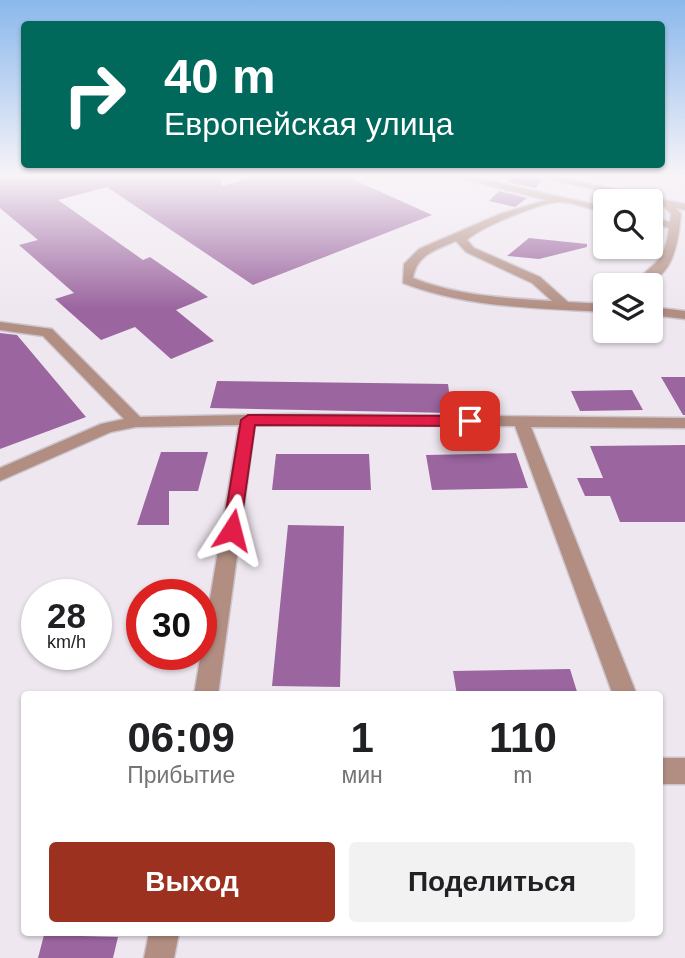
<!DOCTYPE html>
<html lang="ru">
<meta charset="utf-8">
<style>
:root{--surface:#fff;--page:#f2f2f2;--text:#202124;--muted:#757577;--accent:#9b311e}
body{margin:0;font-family:Helvetica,sans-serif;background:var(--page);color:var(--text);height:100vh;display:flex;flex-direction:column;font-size:26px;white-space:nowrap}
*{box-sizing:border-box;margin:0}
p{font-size:23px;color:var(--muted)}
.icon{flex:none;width:38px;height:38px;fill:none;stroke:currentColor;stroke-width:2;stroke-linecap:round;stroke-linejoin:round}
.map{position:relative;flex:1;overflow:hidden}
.details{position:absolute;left:21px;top:691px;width:642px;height:245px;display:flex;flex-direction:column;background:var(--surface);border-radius:7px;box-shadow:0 2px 5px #0004}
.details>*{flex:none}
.banner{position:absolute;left:21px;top:21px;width:644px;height:147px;border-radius:7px;box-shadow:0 2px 5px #0004;background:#00695c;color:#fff;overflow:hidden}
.fabs{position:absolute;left:593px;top:189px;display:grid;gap:14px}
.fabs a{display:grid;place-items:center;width:70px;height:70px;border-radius:7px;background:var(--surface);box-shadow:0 2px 5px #0004;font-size:35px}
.speed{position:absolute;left:21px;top:579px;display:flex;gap:14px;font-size:35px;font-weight:700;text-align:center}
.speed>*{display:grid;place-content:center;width:91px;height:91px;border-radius:50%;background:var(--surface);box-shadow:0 2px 5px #0004;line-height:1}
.speed small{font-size:18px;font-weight:400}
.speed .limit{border:10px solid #d22;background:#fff;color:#111}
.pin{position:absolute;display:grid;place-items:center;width:60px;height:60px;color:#fff;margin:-30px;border-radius:14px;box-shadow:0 4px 10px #0006}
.me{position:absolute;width:77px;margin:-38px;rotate:9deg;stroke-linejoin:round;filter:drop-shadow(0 0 5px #0008)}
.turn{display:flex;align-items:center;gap:24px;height:147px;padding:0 28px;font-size:32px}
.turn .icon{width:91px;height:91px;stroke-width:2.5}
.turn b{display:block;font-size:49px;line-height:60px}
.eta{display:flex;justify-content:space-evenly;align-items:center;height:119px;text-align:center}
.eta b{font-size:42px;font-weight:800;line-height:49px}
.primary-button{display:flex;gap:14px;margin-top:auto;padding:14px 28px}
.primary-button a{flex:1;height:80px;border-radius:7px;background:var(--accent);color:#fff;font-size:28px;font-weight:800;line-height:80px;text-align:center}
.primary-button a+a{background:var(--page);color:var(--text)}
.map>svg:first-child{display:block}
.building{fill:#9b659f}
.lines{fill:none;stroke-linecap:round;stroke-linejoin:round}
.minor-casing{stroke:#ccc5cd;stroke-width:3}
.minor{fill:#b28e82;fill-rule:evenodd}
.route{fill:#e11d48;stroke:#92132f;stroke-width:2}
</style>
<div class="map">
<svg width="685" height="958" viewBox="0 0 685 958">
<rect width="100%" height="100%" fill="#efe7f0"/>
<path class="building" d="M 0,175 L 220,175 L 222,186 L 259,175 L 343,175 L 432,215 L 253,285 L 107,187 L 58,200 L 143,260 L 150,257 L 208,297 L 176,310 L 214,341 L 171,359 L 135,327 L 101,340 L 55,299 L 74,293 L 19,245 L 38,240 L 0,208 Z
M 514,175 L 528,175 L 542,180 L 535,188 L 507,182 Z
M 499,191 L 527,198 L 515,207 L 489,201 Z
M 529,238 L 587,244 L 587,247 L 539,259 L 507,256 Z
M 0,333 L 17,335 L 86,417 L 0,449 Z
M 661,377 L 685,377 L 685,415 L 683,415 Z
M 217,381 L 448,384 L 452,413 L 210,408 Z
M 632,390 L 643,410 L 580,411 L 571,391 Z
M 685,445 L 685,522 L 620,522 L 610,496 L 585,496 L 577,478 L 603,478 L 590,446 Z
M 161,452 L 208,452 L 198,491 L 169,491 L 169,525 L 137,525 Z
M 516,453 L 528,488 L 432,490 L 426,455 Z
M 276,454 L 369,454 L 371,490 L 272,490 Z
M 288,525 L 344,526 L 340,687 L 272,686 Z
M 570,669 L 578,695 L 457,695 L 453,671 Z
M 44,935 L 118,937 L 113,958 L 38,958 Z"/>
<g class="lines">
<g class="minor-casing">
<path id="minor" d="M 446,175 L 464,175 L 606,207 L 606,213 C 591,210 572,201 557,202 C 538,204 480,227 467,240 L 474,248 L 540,277 L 568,302 L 606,304 L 606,312 C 537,308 467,308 403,283 L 404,264 L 419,249 L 500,214 L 546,200 ZM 456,241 L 466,252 L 532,283 L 552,301 C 505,298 458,296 413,278 C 417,254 436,250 456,241 Z
M 530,175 L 549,175 L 685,204 L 685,210 L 676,208 L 681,214 C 678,244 673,285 633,285 C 654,260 664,266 669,228 L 651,223 L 651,217 L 670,222 L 671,214 L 663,205 Z
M 651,307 L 685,311 L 685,319 L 651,315 Z
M 0,322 L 52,329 L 140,417 L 293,414 L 685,418 L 685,428 L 531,427 L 637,695 L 613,695 L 515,426 L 255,425 L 218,695 L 194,695 L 239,425 L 136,427 L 111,432 L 0,481 L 0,468 L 101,424 L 124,419 L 43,336 L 0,330 Z
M 660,758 L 685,758 L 685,784 L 660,784 Z
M 149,933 L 179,933 L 174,958 L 144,958 Z"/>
</g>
<use href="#minor" class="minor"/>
</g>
<linearGradient id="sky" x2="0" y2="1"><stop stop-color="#8ab8ec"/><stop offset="0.57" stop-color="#f8f4f8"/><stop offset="1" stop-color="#f8f4f8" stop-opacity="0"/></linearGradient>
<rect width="685" height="309" fill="url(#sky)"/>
<path class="route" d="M 248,415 L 470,416 L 478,421 L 470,426 L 255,425 L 240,530 L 232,536 L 223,530 L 241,420 Z"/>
</svg>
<div class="fabs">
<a><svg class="icon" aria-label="search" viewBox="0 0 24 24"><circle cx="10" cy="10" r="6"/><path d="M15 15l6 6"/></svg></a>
<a><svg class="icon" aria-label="layers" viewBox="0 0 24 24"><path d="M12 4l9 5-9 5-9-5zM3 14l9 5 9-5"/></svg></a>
</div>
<div class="speed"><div>28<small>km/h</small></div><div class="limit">30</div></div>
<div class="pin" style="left:470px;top:421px;background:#d93025"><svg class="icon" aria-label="arrive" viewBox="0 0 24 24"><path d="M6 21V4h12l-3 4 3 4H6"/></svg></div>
<svg class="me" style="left:232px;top:530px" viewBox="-20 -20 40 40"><path d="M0-17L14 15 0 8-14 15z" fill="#e11d48" stroke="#fff" stroke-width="4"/></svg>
<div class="banner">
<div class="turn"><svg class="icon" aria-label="right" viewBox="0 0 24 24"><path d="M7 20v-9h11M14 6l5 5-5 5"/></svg><div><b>40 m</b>Европейская улица</div></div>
</div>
<section class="details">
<div class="eta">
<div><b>06:09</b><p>Прибытие</p></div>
<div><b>1</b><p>мин</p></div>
<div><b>110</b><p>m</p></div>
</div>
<div class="primary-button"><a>Выход</a><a>Поделиться</a></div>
</section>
</div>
